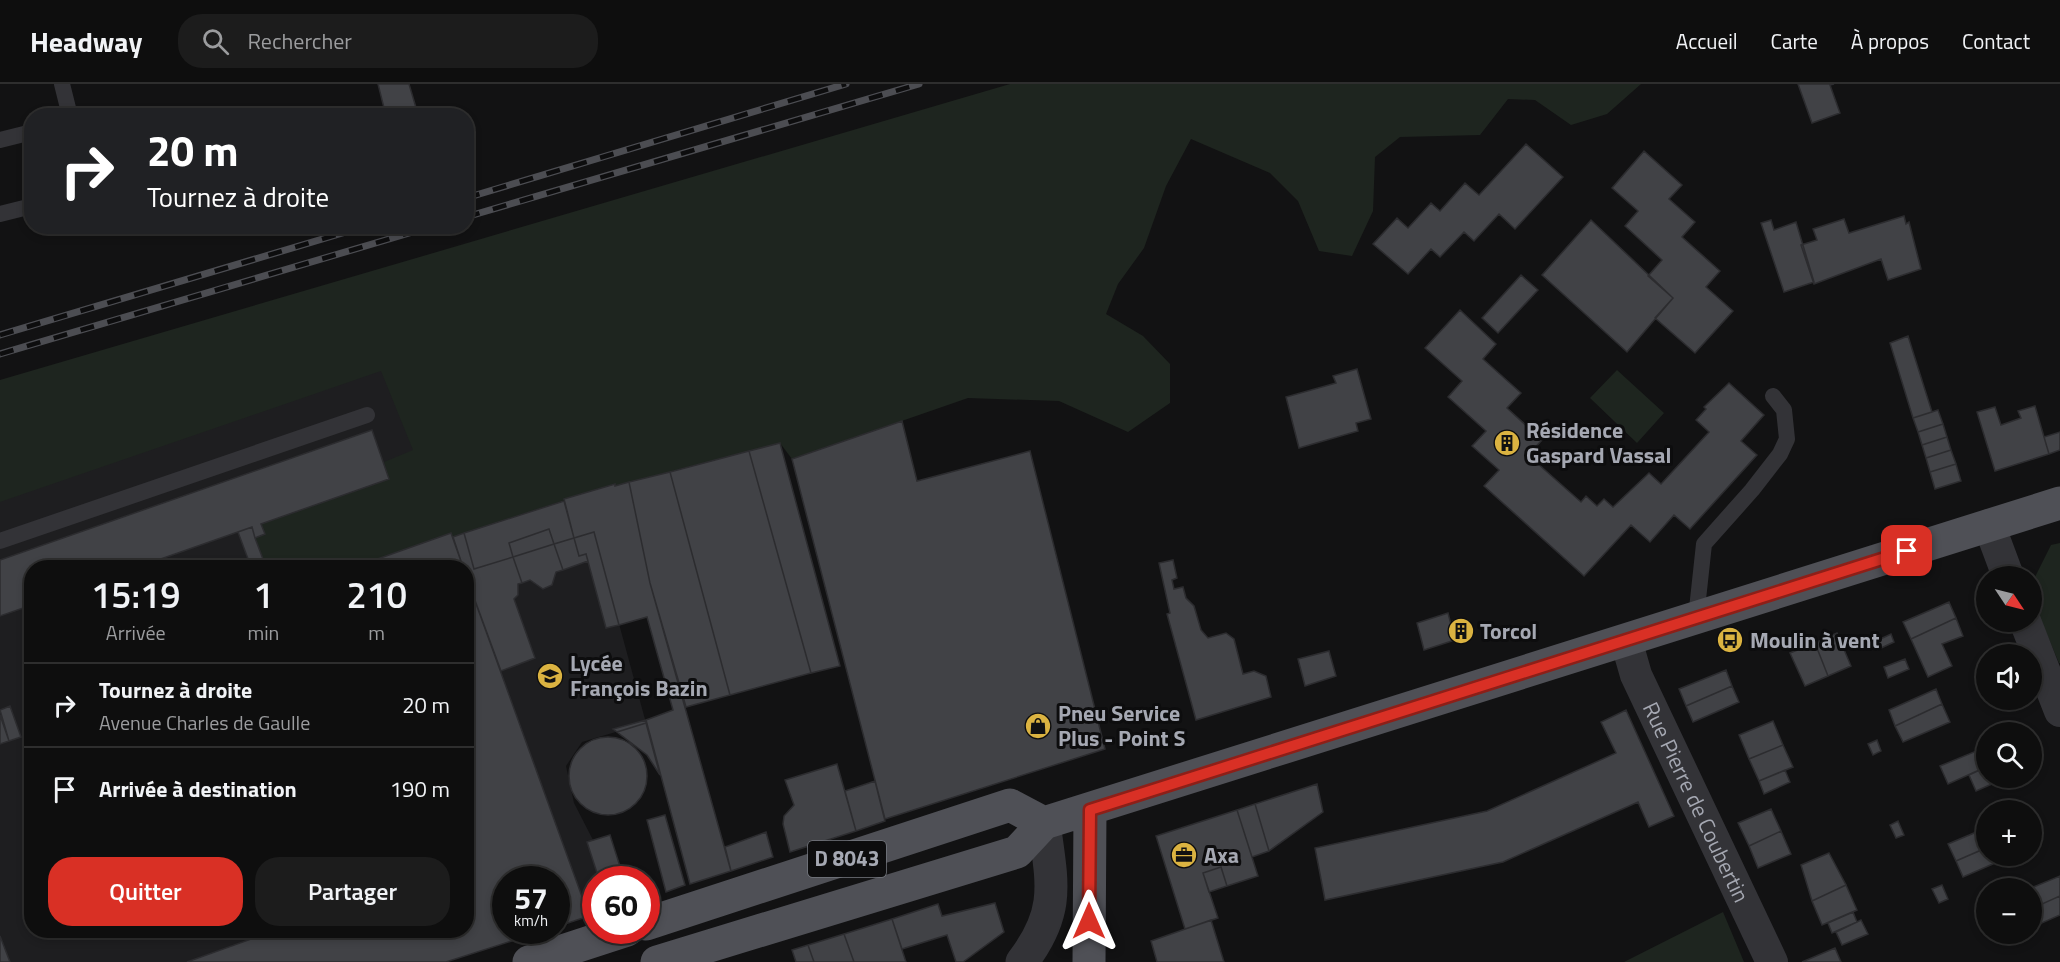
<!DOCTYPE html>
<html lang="fr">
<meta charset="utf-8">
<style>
:root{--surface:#0e0e0e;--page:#1c1c1c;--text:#f1f3f6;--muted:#9b9c9e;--line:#2e2e2e;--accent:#d93025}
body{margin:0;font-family:"Titillium Web",sans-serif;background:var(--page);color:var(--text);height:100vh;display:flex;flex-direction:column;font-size:22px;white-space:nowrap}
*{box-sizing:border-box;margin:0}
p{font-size:20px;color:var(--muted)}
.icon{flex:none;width:33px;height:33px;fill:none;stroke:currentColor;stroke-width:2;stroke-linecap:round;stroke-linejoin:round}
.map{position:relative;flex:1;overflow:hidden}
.sheet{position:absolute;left:24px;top:476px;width:450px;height:378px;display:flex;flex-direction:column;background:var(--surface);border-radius:24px;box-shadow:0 3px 9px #0003,0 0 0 2px var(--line)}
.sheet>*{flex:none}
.banner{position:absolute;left:24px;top:24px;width:450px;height:126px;border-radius:24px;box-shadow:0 3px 9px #0003,0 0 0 2px var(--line);background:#202124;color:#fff;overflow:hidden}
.needle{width:39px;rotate:125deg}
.fabs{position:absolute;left:1976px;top:482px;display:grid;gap:12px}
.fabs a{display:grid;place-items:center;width:66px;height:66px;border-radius:50%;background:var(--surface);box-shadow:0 3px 9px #0003,0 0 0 2px var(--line);font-size:30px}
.speed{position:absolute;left:492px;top:782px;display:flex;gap:12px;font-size:30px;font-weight:700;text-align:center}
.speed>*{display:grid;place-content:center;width:78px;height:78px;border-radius:50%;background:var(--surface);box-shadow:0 3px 9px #0003,0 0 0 2px var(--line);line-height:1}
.speed small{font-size:15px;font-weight:400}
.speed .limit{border:9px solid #d22;background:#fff;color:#111}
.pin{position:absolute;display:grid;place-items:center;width:51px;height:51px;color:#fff;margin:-26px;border-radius:12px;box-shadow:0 3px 9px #0006}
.me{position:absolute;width:66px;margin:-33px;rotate:0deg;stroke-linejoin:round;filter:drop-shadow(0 0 4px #0008)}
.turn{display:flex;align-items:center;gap:21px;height:126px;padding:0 24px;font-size:27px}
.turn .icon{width:78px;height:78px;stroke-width:2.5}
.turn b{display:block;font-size:42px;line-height:51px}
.eta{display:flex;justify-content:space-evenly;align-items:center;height:102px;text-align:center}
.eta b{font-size:36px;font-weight:600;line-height:42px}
.primary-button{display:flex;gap:12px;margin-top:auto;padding:12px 24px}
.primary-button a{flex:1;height:69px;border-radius:24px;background:var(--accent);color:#fff;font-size:24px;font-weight:600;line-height:69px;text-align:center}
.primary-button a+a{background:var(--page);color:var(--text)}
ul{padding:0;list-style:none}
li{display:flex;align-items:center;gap:18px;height:84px;padding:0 24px;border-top:2px solid var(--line)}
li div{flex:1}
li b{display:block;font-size:22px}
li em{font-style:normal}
header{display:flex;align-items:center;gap:36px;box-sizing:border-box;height:84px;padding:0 30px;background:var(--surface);border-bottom:2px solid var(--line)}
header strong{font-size:28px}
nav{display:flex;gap:33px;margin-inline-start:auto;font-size:21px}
.search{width:420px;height:54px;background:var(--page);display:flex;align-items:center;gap:15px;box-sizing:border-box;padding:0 21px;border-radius:24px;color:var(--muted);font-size:22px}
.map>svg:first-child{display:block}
.built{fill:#1e1e20;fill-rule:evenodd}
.green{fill:#1e251f}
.building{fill:#414246;stroke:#2c2c2f;stroke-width:1.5}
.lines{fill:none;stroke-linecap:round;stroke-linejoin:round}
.service{stroke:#333337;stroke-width:16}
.minor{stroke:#333337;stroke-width:32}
.tertiary{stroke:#333337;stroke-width:33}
.primary{stroke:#4f5056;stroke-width:33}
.rail-casing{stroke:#4c4d52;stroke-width:7}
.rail{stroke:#0d0d0e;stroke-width:4.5;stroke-dasharray:14;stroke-linecap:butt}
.route-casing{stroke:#8d1f18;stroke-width:15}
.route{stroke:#d93025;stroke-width:10}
.labels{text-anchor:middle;stroke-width:6;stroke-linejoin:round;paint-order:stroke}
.shield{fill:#0d0d0e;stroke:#777a81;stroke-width:1.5}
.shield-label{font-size:21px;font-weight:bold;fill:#a5a8b2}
.poi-label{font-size:22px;font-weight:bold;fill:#a5a8b2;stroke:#0d0d0e;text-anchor:start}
.street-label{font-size:22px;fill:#a5a8b2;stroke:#0d0d0e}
</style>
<header>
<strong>Headway</strong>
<div class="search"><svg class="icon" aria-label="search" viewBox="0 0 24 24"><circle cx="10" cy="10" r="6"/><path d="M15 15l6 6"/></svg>Rechercher</div>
<nav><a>Accueil</a><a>Carte</a><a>À propos</a><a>Contact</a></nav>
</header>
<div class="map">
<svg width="2060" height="878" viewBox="0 0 2060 878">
<rect width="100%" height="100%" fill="#121213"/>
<path class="built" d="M 404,240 L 474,485 L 594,448 L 646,639 L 582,658 L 566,682 L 574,719 L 593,756 L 610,751 L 624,795 L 596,795 L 595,830 L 557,843 L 556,795 L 506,795 L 506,846 L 546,846 L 446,878 L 0,878 L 0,349 ZM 32,483 L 466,483 L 466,846 L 32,846 Z"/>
<path class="green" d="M 1010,0 L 1641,0 L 1607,30 L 1571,41 L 1535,16 L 1508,15 L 1480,51 L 1400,53 L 1375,73 L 1373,127 L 1352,172 L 1319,167 L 1298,117 L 1270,89 L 1191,55 L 1166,102 L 1144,164 L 1118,200 L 1106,230 L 1143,252 L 1170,280 L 1170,319 L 1128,348 L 1059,317 L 968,314 L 792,375 L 780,359 L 615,402 L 614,400 L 453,453 L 451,450 L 355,483 L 266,483 L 255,454 L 264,450 L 261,440 L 389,395 L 384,378 L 413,366 L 381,287 L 0,418 L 0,296 Z
M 1617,286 L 1664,329 L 1637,359 L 1590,314 Z
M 2060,459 L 2060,579 L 2059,579 L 2031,513 L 2031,501 L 2051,461 Z
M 1723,828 L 1744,878 L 1624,878 Z"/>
<path class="building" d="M 378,0 L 409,0 L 417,27 L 401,32 L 386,32 Z
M 1798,0 L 1834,0 L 1830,1 L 1840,29 L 1812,39 Z
M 1526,60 L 1563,93 L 1515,145 L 1499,130 L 1474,157 L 1464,148 L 1440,173 L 1431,165 L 1408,190 L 1373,160 L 1397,134 L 1408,144 L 1431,119 L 1440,127 L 1465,99 L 1479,111 Z
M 1644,67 L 1682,101 L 1669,115 L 1695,138 L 1682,153 L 1720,187 L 1706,203 L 1733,227 L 1695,269 L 1655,234 L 1673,214 L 1648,192 L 1662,176 L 1625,142 L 1638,127 L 1612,104 Z
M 1904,132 L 1906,140 L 1909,138 L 1921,185 L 1888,196 L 1881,175 L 1814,200 L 1801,161 L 1817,156 L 1813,145 L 1844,135 L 1849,149 Z
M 1591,136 L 1673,214 L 1627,268 L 1542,191 Z
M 1771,136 L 1774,146 L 1796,138 L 1814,198 L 1784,208 L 1761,139 Z
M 1521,191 L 1538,206 L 1498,249 L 1482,234 Z
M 1460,226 L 1496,260 L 1483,275 L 1521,309 L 1507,324 L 1542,356 L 1528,371 L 1581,418 L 1586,412 L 1597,422 L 1604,415 L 1613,423 L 1649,389 L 1661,400 L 1709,348 L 1696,336 L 1706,325 L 1704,323 L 1729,299 L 1764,331 L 1741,357 L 1757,371 L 1690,445 L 1674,431 L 1650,458 L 1631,441 L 1584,492 L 1484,402 L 1499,386 L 1472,362 L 1486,347 L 1448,313 L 1462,297 L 1425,264 Z
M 1908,252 L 1932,328 L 1913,334 L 1890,259 Z
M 1357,285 L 1371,335 L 1356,339 L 1358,347 L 1299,364 L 1286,313 L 1336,299 L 1333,292 Z
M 2035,322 L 2049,370 L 1995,387 L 1977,328 L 1995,323 L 2001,341 L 2021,334 L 2018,327 Z
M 1938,326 L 1943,340 L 1918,348 L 1913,334 Z
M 902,337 L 917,397 L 1030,367 L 1105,665 L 885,735 L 792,375 Z
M 1943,340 L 1947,353 L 1922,361 L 1918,348 Z
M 372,346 L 389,395 L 261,440 L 265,450 L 255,454 L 252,443 L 138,483 L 32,483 L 32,521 L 0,532 L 0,476 Z
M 2060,348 L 2060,366 L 2049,370 L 2044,353 Z
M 1947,353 L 1951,366 L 1926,374 L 1922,361 Z
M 780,359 L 840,582 L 811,589 L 749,367 Z
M 1951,366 L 1956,380 L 1930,388 L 1926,374 Z
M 749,367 L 811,589 L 730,611 L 670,388 Z
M 1956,380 L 1961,397 L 1935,405 L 1930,388 Z
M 670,388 L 730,611 L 686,623 L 650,499 L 629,398 Z
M 629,398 L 650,499 L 731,787 L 690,800 L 646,636 L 673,626 L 647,533 L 619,541 L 594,448 L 574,454 L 564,415 L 615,400 L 615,402 Z
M 564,417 L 574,454 L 554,460 L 549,445 L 509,459 L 513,473 L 474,485 L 464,449 Z
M 252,443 L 255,454 L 266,483 L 251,483 L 238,448 Z
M 549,445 L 554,460 L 513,473 L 509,459 Z
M 594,448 L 619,541 L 606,544 L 586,470 L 579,472 L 574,454 Z
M 451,449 L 463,483 L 355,483 Z
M 464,449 L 474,485 L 513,473 L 522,499 L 518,500 L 518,511 L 514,515 L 535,574 L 501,587 L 466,492 L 466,483 L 463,483 L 453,453 Z
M 574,454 L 579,472 L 586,470 L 588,477 L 563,486 L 554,460 Z
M 554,460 L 563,486 L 556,488 L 552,501 L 543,505 L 530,496 L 522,499 L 513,473 Z
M 1173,476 L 1177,494 L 1172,496 L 1174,505 L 1183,503 L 1186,514 L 1194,522 L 1201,546 L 1208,554 L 1226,549 L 1234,555 L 1243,590 L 1254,587 L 1266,592 L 1271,613 L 1196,636 L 1167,530 L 1170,529 L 1159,479 Z
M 466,492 L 589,832 L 556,843 L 556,795 L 506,795 L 506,846 L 546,846 L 446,878 L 187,878 L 276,846 L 466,846 Z
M 1949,518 L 1956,534 L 1911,555 L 1903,538 Z
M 1448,529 L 1455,556 L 1424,566 L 1417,539 Z
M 1956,534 L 1963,552 L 1942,560 L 1952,582 L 1928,593 L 1911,555 Z
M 1467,537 L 1471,551 L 1455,556 L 1452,542 Z
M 1837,549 L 1851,582 L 1828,592 L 1815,559 Z
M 1891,550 L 1894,558 L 1877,566 L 1874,558 Z
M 1815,559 L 1828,592 L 1805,602 L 1790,569 Z
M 1329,567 L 1336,592 L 1305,602 L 1298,575 Z
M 1905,575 L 1909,585 L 1888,594 L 1884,583 Z
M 1726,586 L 1732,602 L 1686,622 L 1679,605 Z
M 1732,602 L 1739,618 L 1693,638 L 1686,622 Z
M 1936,605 L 1942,620 L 1895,642 L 1889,626 Z
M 1942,620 L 1950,638 L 1903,658 L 1895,642 Z
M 10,622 L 21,653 L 9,657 L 0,626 Z
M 1626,626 L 1674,732 L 1649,743 L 1638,718 L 1503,778 L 1325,816 L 1315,764 L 1487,727 L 1616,669 L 1601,638 Z
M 0,631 L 9,657 L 0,660 Z
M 646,636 L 646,639 L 617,648 L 613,645 Z
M 1773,637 L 1783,661 L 1749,675 L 1739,651 Z
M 646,639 L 660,691 L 647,671 L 617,648 Z
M569 692a39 39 0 1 1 78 0a39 39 0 1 1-78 0Z
M 1877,656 L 1881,667 L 1873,671 L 1868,660 Z
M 1783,661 L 1793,683 L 1759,697 L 1749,675 Z
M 1986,663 L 1986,683 L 1948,700 L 1940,682 Z
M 837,680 L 856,747 L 790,768 L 783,740 L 784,732 L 794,721 L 785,696 Z
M 1986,683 L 1986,693 L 2008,693 L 1976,707 L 1969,691 Z
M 1785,686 L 1790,698 L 1764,710 L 1759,697 Z
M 875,697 L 885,737 L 856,747 L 845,707 Z
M 1317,700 L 1323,728 L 1269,767 L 1255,720 Z
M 1255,720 L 1269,767 L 1252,773 L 1237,726 Z
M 1771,725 L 1781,747 L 1749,762 L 1738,739 Z
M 1237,726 L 1258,792 L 1227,802 L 1221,783 L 1203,789 L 1218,834 L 1185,845 L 1156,752 Z
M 665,731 L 685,801 L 666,808 L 647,736 Z
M 1898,737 L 1904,751 L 1896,754 L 1890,741 Z
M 1986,744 L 1986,764 L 1956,777 L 1948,760 Z
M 1781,747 L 1791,770 L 1758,784 L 1749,762 Z
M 766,748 L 773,773 L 731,787 L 725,763 Z
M 610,751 L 624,795 L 599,795 L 587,758 Z
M 1986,764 L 1986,771 L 2009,773 L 1963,793 L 1956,777 Z
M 1829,769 L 1846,801 L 1812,817 L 1801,781 Z
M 1221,783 L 1227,802 L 1209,808 L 1203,789 Z
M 2060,792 L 2060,812 L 2031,825 L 2031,804 Z
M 1846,801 L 1857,826 L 1822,841 L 1812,817 Z
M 1942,801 L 1948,815 L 1939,819 L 1932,805 Z
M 2060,812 L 2060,831 L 2035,842 L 2031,825 Z
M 995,819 L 1004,848 L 963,878 L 956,878 L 947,851 L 902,865 L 892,835 L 938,820 L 942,832 Z
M 1853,828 L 1857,838 L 1832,849 L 1828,839 Z
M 892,835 L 906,878 L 854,878 L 844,850 Z
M 1211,836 L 1224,878 L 1157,878 L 1151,857 Z
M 1861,836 L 1868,850 L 1842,861 L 1836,848 Z
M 844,850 L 854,878 L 814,878 L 808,861 Z
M 0,852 L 10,878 L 0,878 Z
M 808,861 L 814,878 L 796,878 L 792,866 Z
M 1835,864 L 1841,878 L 1802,878 Z"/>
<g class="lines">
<path class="service" d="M 62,0 L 70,32
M 0,56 L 32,48
M 0,130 L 32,122
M 0,457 L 367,331
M 1696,534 L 1704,460 L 1752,406 L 1780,370 L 1787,355 L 1784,326 L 1773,312"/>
<g class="minor">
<path d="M 1989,441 L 2008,492"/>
<path d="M 2025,537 L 2060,627"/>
<path id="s1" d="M 1626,556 L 1636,591 L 1772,878"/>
</g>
<path class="tertiary" d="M 1022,878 C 1061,827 1052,799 1044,739"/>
<path class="primary" d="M 646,840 L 1010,721 L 1044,739
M 529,878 L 627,846
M 657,878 L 1017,768 L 1044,739 L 2060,419
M 1089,878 L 1090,726"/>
<g class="rail-casing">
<path id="rail" d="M 466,114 L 846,0
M 466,133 L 919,0
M 0,251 L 366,142
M 0,270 L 433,142"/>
</g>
<use href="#rail" class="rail"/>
</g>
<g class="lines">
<g class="route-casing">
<path id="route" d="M 1089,837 L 1090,726 L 1907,467"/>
</g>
<use href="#route" class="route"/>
</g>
<defs>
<g id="building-disc" transform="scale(1.35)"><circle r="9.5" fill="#dbb341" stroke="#0d0d0e"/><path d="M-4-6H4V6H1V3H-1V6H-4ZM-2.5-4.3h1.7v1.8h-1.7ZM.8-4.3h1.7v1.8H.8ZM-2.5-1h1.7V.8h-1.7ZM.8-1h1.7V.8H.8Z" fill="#111"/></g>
<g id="bus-disc" transform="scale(1.35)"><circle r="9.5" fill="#dbb341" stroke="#0d0d0e"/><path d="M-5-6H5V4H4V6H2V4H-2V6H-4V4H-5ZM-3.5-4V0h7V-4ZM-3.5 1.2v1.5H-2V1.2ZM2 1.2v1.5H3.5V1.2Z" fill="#111"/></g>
<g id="school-disc" transform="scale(1.35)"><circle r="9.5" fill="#dbb341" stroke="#0d0d0e"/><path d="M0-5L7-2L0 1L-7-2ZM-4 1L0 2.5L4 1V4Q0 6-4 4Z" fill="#111"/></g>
<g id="shop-disc" transform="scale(1.35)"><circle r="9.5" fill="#dbb341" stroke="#0d0d0e"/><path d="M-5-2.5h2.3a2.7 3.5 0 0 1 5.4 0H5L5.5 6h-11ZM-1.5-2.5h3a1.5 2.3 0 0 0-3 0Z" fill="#111"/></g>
<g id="office-disc" transform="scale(1.35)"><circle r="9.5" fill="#dbb341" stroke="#0d0d0e"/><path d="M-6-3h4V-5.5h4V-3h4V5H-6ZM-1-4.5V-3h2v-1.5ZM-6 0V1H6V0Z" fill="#111"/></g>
</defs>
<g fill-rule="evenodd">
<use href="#building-disc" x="1507" y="359"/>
<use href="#building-disc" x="1461" y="547"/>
<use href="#bus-disc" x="1730" y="556"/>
<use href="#school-disc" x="550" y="592"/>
<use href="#shop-disc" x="1038" y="642"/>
<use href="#office-disc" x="1184" y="771"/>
</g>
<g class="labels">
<rect class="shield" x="808" y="757" width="78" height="36" rx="4.5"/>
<g class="shield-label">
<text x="847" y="782">D 8043</text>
</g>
<g class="poi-label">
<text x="1526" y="354">Résidence<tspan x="1526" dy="25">Gaspard Vassal</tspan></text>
<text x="1480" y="555">Torcol</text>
<text x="1750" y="564">Moulin à vent</text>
<text x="570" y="587">Lycée<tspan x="570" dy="25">François Bazin</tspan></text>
<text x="1058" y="637">Pneu Service<tspan x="1058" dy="25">Plus - Point S</tspan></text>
<text x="1204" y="779">Axa</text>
</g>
<g class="street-label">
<text dy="8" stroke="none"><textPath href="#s1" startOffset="177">Rue Pierre de Coubertin</textPath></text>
</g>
</g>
</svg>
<div class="fabs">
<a><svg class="needle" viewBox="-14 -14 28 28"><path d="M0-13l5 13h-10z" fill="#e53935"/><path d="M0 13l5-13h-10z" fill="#9b9c9e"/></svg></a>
<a><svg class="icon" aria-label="sound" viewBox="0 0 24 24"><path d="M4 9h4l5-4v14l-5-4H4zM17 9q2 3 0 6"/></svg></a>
<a><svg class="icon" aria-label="search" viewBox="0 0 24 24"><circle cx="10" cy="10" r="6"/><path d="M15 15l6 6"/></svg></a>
<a>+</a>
<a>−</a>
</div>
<div class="speed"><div>57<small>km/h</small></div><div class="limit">60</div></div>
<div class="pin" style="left:1907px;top:467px;background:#d93025"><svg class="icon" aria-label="arrive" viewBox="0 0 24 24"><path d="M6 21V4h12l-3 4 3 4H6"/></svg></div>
<svg class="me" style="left:1089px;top:837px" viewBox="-20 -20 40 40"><path d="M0-17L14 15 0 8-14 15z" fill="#d93025" stroke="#fff" stroke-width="4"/></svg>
<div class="banner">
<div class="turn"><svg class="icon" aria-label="right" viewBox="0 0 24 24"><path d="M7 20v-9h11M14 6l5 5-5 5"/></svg><div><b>20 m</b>Tournez à droite</div></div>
</div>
<section class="sheet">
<div class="eta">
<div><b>15:19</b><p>Arrivée</p></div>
<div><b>1</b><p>min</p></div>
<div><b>210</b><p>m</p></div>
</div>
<ul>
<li><svg class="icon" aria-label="right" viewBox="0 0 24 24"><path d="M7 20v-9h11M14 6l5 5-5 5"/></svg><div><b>Tournez à droite</b><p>Avenue Charles de Gaulle</p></div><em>20 m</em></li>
<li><svg class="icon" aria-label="arrive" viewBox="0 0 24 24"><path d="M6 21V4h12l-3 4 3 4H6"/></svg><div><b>Arrivée à destination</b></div><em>190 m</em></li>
</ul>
<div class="primary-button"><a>Quitter</a><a>Partager</a></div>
</section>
</div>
